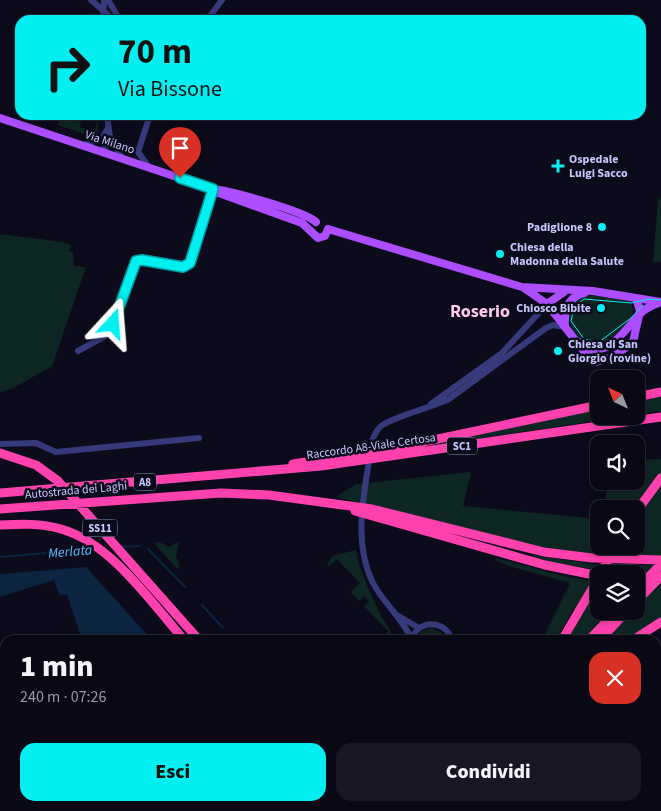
<!DOCTYPE html>
<html lang="it">
<meta charset="utf-8">
<style>
:root{--surface:#090815;--page:#171622;--text:#f1f3f6;--muted:#999aa0;--line:#292934;--accent:#00eff1}
body{margin:0;font-family:"Source Sans 3",sans-serif;background:var(--page);color:var(--text);height:100vh;display:flex;flex-direction:column;font-size:19px;white-space:nowrap}
*{box-sizing:border-box;margin:0}
p{font-size:16px;color:var(--muted)}
.icon{flex:none;width:28px;height:28px;fill:none;stroke:currentColor;stroke-width:2;stroke-linecap:round;stroke-linejoin:round}
.map{position:relative;flex:1;overflow:hidden}
.sheet{position:absolute;left:0px;top:635px;width:661px;height:176px;display:flex;flex-direction:column;background:var(--surface);border-radius:15px 15px 0 0;box-shadow:0 2px 8px #0003,0 0 0 1px var(--line)}
.sheet>*{flex:none}
.banner{position:absolute;left:15px;top:15px;width:631px;height:105px;border-radius:15px;box-shadow:0 2px 8px #0003,0 0 0 1px var(--line);background:#00eff1;color:#111;overflow:hidden}
.needle{width:32px;rotate:317deg}
.fabs{position:absolute;left:590px;top:370px;display:grid;gap:10px}
.fabs a{display:grid;place-items:center;width:55px;height:55px;border-radius:10px;background:var(--surface);box-shadow:0 2px 8px #0003,0 0 0 1px var(--line);font-size:25px}
.pin{position:absolute;display:grid;place-items:center;width:42px;height:42px;color:#fff;margin:-51px -21px;border-radius:50% 50% 50% 0;rotate:-45deg;box-shadow:0 0 5px #0007}
.pin .icon{rotate:45deg}
.me{position:absolute;width:55px;margin:-28px;rotate:19deg;stroke-linejoin:round;filter:drop-shadow(0 0 4px #0008)}
.turn{display:flex;align-items:center;gap:18px;height:105px;padding:0 20px;font-size:22px}
.turn .icon{width:65px;height:65px;stroke-width:2.5}
.turn b{display:block;font-size:35px;line-height:42px}
.round{display:grid;place-items:center;flex:none;width:52px;height:52px;border-radius:15px;background:var(--page)}
.headline{display:flex;align-items:center;justify-content:space-between;height:85px;padding:0 20px}
h1{font-size:30px;font-weight:800;line-height:38px}
.primary-button{display:flex;gap:10px;margin-top:auto;padding:10px 20px}
.primary-button a{flex:1;height:58px;border-radius:15px;background:var(--accent);color:#111;font-size:20px;font-weight:800;line-height:58px;text-align:center}
.primary-button a+a{background:var(--page);color:var(--text)}
.map>svg:first-child{display:block}
.green{fill:#0e2623}
.water{fill:#0b2440}
.lines{fill:none;stroke-linecap:round;stroke-linejoin:round}
.stream{stroke:#0b2440;stroke-width:2}
.minor{stroke:#363a7b;stroke-width:6}
.major{stroke:#ac4dff;stroke-width:8}
.highway{stroke:#ff41ae;stroke-width:9}
.tram{stroke:#00eff1;stroke-width:1}
.route-casing{stroke:#009b9d;stroke-width:12}
.route{stroke:#00eff1;stroke-width:9}
.poi-dot{fill:#00eff1;stroke:#0c0b1c;stroke-width:2}
.labels{text-anchor:middle;stroke-width:5;stroke-linejoin:round;paint-order:stroke}
.shield{fill:#0c0b1c;stroke:#8f8ebb;stroke-width:1}
.shield-label{font-size:11px;font-weight:bold;fill:#c7c6ff}
.street-label{font-size:12px;fill:#c7c6ff;stroke:#0c0b1c}
.poi-label{font-size:12px;font-weight:bold;fill:#c7c6ff;stroke:#0c0b1c;text-anchor:start}
.water-label{font-size:14px;font-style:italic;fill:#54c0ff;stroke:#0c0b1c}
.district-label{font-size:18px;font-weight:bold;fill:#ffc8f0;stroke:#0c0b1c}
</style>
<div class="map">
<svg width="661" height="811" viewBox="0 0 661 811">
<rect width="100%" height="100%" fill="#0c0b1c"/>
<path class="green" d="M 61,115 L 81,121 L 80,127 L 94,132 L 98,120 L 98,135 L 94,137 L 58,125 Z
M 661,197 L 661,262 L 653,262 L 658,200 Z
M 0,234 L 63,242 L 71,245 L 69,251 L 73,253 L 74,266 L 86,267 L 52,366 L 12,389 L 0,392 Z
M 587,295 L 631,299 L 634,317 L 630,325 L 608,341 L 596,345 L 580,339 L 571,328 L 568,317 L 572,303 Z
M 661,395 L 661,411 L 636,415 L 636,400 Z
M 599,408 L 599,416 L 628,416 L 428,446 L 428,444 Z
M 661,459 L 661,556 L 599,555 L 516,543 L 336,497 L 356,484 L 471,472 L 463,506 L 599,519 L 599,546 L 636,546 L 636,509 L 606,509 L 606,481 L 636,481 L 636,460 Z
M 159,542 L 169,547 L 179,542 L 176,556 L 180,566 L 177,569 L 154,543 Z
M 356,550 C 359,572 371,592 379,612 C 384,623 392,628 392,640 L 388,640 L 386,634 L 388,631 L 364,606 L 369,601 L 364,596 L 359,601 L 351,592 L 360,583 L 337,559 L 328,567 L 327,565 L 332,556 Z
M 533,555 L 598,565 L 661,565 L 661,573 C 614,573 578,569 532,557 Z
M 496,558 L 567,577 L 599,582 L 599,611 L 611,611 L 583,640 L 565,640 L 581,613 L 573,610 L 556,640 L 542,640 L 570,583 L 509,566 L 495,560 Z
M 661,583 L 661,618 L 627,640 L 606,640 L 630,614 L 628,611 L 636,611 L 636,584 Z
M 431,628 L 441,632 L 446,640 L 417,640 L 421,632 Z
M 195,806 L 282,806 L 286,811 L 197,811 Z"/>
<path class="water" d="M 86,567 L 152,640 L 131,640 L 127,636 L 115,640 L 82,640 L 67,594 L 60,596 L 54,580 L 0,597 L 0,574 Z"/>
<g class="lines">
<path class="stream" d="M 119,547 L 140,546
M 148,549 L 185,587
M 0,557 L 92,549
M 202,605 L 223,628
M 339,811 L 340,806"/>
<path class="minor" d="M 91,0 L 114,20
M 108,0 L 120,20
M 103,20 L 104,0
M 207,20 L 222,0
M 111,138 L 122,158
M 83,145 L 101,139 L 104,135
M 104,148 L 104,135 L 108,128
M 104,152 L 110,137 L 107,115
M 149,167 L 138,152 L 150,115
M 78,351 L 109,334 L 136,261 L 142,260 L 183,267 L 190,263 L 213,189
M 431,404 L 502,353 L 547,304
M 0,444 L 36,443 L 56,452 L 199,438
M 395,614 L 419,628
M 411,640 C 408,625 382,601 373,583 C 351,539 366,487 372,441 C 374,436 376,431 380,427 C 389,418 433,407 449,399 L 546,328 L 553,325 L 565,327
M 411,640 C 418,619 445,619 452,640
M 656,711 L 661,705
M 389,806 L 394,811
M 601,806 L 607,811
M 578,811 L 581,806"/>
<path class="major" d="M 0,118 L 213,189 C 231,191 304,211 316,222
M 216,192 L 302,223 L 318,238 L 325,236 L 328,229
M 328,229 L 522,287 L 593,291 L 661,302
M 524,288 L 547,304 L 583,350 L 596,362 L 613,357 L 633,342 L 640,311 L 636,298
M 547,304 L 564,292
M 565,327 C 564,312 567,297 584,293
M 580,342 C 606,364 624,330 640,314 C 645,308 653,305 661,302"/>
<path class="highway" d="M 636,397 L 661,392
M 0,453 L 36,465 L 58,481 L 199,640
M 293,464 L 390,449 L 599,405
M 0,493 L 321,466 L 661,417
M 0,509 L 221,493 L 269,495 L 372,509 L 544,552 L 592,558 L 661,560
M 355,511 L 545,565 L 599,576
M 636,512 L 661,478
M 0,525 C 20,524 41,523 61,529 C 111,543 151,602 184,640
M 600,574 L 616,546
M 636,590 L 661,564
M 636,602 L 661,576
M 562,640 L 599,577
M 589,640 L 617,611
M 600,640 L 627,611
M 633,640 L 661,622
M 346,806 L 350,811
M 362,806 L 367,811
M 426,811 L 430,806
M 438,811 L 443,806
M 450,811 L 455,806"/>
<path class="tram" d="M 643,305 L 631,318 L 599,342 L 584,339 L 571,321 L 574,307 L 584,299 L 631,303 L 649,299 L 661,300"/>
</g>
<g class="lines">
<g class="route-casing">
<path id="route" d="M 113,324 L 136,261 L 142,260 L 183,267 L 190,263 L 213,189 L 180,178"/>
</g>
<use href="#route" class="route"/>
</g>
<g class="poi-dot">
<path d="M555.5 158.5h5v5h5v5h-5v5h-5v-5h-5v-5h5z"/>
<circle cx="602" cy="227" r="5"/>
<circle cx="500" cy="254" r="5"/>
<circle cx="601" cy="308" r="5"/>
<circle cx="558" cy="351" r="5"/>
</g>
<g class="labels">
<g class="shield">
<rect x="447" y="437.5" width="30" height="17" rx="4"/>
<rect x="134" y="473.5" width="22" height="17" rx="4"/>
<rect x="82.5" y="519.5" width="35" height="17" rx="4"/>
</g>
<g class="shield-label">
<text x="462" y="450">SC1</text>
<text x="145" y="486">A8</text>
<text x="100" y="532">SS11</text>
</g>
<g class="street-label">
<text transform="translate(110 142) rotate(18)" y="4">Via Milano</text>
<text transform="translate(371 446) rotate(-8)" y="4">Raccordo A8-Viale Certosa</text>
<text transform="translate(76 490) rotate(-5)" y="4">Autostrada dei Laghi</text>
</g>
<g class="poi-label">
<text x="569" y="163">Ospedale<tspan x="569" dy="14">Luigi Sacco</tspan></text>
<text x="592" y="231" text-anchor="end">Padiglione 8</text>
<text x="510" y="251">Chiesa della<tspan x="510" dy="14">Madonna della Salute</tspan></text>
<text x="591" y="312" text-anchor="end">Chiosco Bibite</text>
<text x="568" y="348">Chiesa di San<tspan x="568" dy="14">Giorgio (rovine)</tspan></text>
</g>
<g class="water-label">
<text transform="translate(70 551) rotate(-5)" y="5">Merlata</text>
</g>
<g class="district-label">
<text x="480" y="317">Roserio</text>
</g>
</g>
</svg>
<div class="fabs">
<a><svg class="needle" viewBox="-14 -14 28 28"><path d="M0-13l5 13h-10z" fill="#e53935"/><path d="M0 13l5-13h-10z" fill="#999aa0"/></svg></a>
<a><svg class="icon" aria-label="sound" viewBox="0 0 24 24"><path d="M4 9h4l5-4v14l-5-4H4zM17 9q2 3 0 6"/></svg></a>
<a><svg class="icon" aria-label="search" viewBox="0 0 24 24"><circle cx="10" cy="10" r="6"/><path d="M15 15l6 6"/></svg></a>
<a><svg class="icon" aria-label="layers" viewBox="0 0 24 24"><path d="M12 4l9 5-9 5-9-5zM3 14l9 5 9-5"/></svg></a>
</div>
<div class="pin" style="left:180px;top:178px;background:#d93025"><svg class="icon" aria-label="arrive" viewBox="0 0 24 24"><path d="M6 21V4h12l-3 4 3 4H6"/></svg></div>
<svg class="me" style="left:113px;top:324px" viewBox="-20 -20 40 40"><path d="M0-17L14 15 0 8-14 15z" fill="#00eff1" stroke="#fff" stroke-width="4"/></svg>
<div class="banner">
<div class="turn"><svg class="icon" aria-label="right" viewBox="0 0 24 24"><path d="M7 20v-9h11M14 6l5 5-5 5"/></svg><div><b>70 m</b>Via Bissone</div></div>
</div>
<section class="sheet">
<div class="headline"><div><h1>1 min</h1><p>240 m · 07:26</p></div><a class="round" style="background:#d93025;color:#fff"><svg class="icon" aria-label="close" viewBox="0 0 24 24"><path d="M6 6l12 12M18 6L6 18"/></svg></a></div>
<div class="primary-button"><a>Esci</a><a>Condividi</a></div>
</section>
</div>
